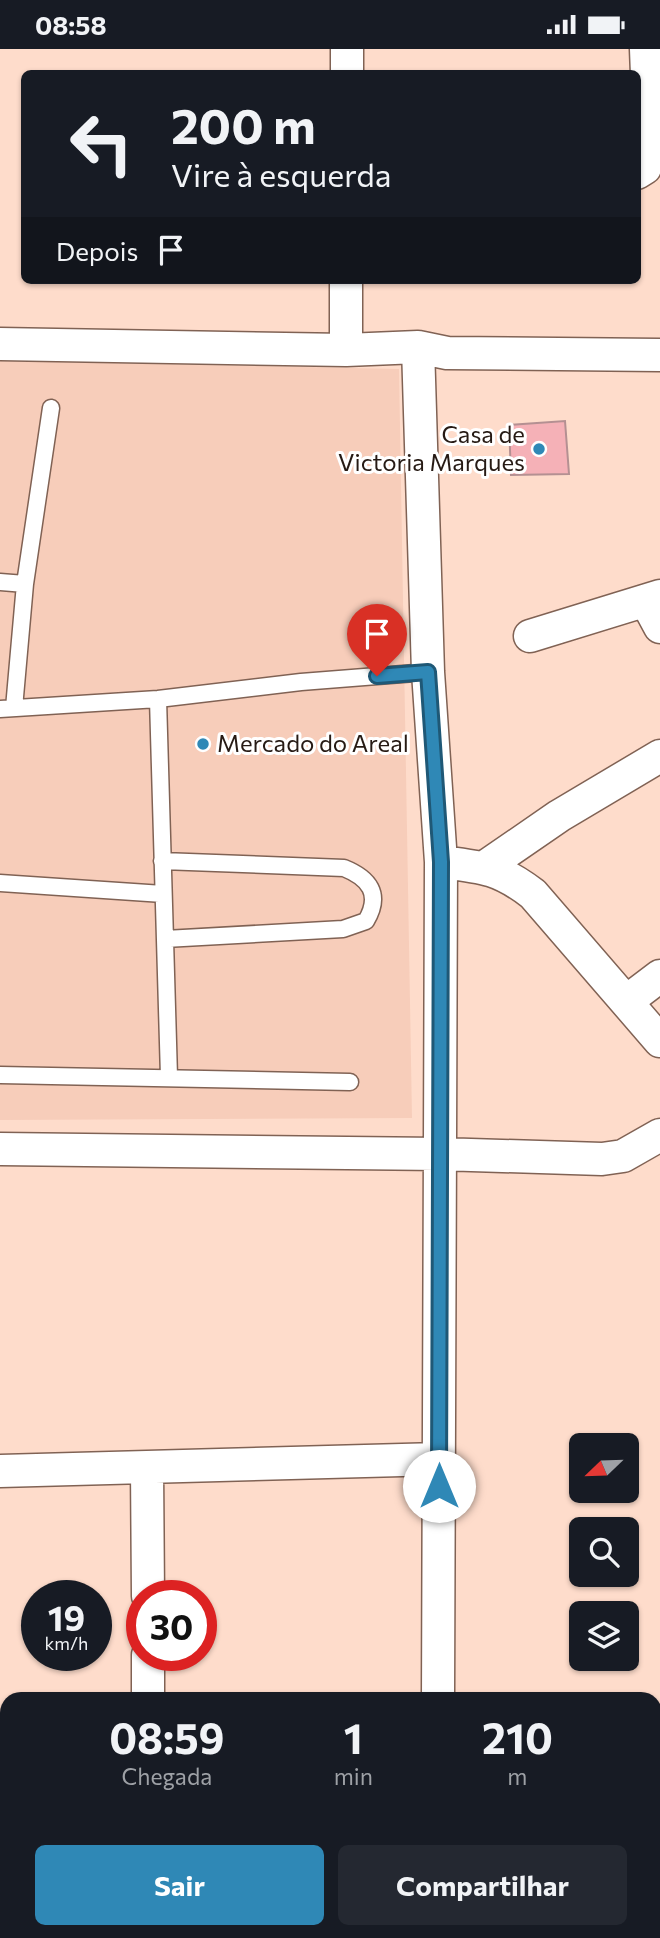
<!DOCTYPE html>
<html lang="pt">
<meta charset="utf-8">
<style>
:root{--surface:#171b24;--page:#242831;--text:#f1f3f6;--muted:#9ea1a6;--accent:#2f88b6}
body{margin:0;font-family:Commissioner,sans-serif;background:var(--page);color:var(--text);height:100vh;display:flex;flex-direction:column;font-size:26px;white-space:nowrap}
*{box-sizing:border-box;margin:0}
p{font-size:23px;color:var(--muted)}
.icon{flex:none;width:38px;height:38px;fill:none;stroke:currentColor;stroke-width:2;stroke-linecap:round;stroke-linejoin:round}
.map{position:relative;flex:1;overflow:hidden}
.sheet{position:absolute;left:0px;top:1643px;width:662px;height:247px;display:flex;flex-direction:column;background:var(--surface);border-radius:21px 21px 0 0;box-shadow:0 2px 5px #0004}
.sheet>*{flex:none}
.banner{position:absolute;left:21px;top:21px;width:620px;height:214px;border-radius:10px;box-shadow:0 2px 5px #0004;background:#171b24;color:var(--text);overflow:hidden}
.needle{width:46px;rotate:247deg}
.tools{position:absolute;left:569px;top:1384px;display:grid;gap:14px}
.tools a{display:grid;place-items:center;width:70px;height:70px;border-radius:10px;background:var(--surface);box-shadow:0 2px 5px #0004;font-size:35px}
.speed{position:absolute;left:21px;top:1531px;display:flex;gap:14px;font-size:35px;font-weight:700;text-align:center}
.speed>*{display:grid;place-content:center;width:91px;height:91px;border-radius:50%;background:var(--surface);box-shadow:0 2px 5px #0004;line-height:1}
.speed small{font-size:18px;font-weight:400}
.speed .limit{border:10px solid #d22;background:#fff;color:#111}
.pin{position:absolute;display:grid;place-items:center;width:60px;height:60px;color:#fff;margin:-72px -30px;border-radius:50% 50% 50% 0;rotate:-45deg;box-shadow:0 0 7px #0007}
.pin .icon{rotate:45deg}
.me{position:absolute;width:77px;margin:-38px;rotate:0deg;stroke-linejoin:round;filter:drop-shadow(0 0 5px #0008)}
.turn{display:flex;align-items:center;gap:24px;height:147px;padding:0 35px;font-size:32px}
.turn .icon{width:91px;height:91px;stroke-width:2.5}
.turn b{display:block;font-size:49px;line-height:60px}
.then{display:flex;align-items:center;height:66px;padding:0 35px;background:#0003;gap:14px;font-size:26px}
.eta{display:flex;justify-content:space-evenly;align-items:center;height:119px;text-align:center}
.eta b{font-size:42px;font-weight:700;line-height:49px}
.action{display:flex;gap:14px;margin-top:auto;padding:14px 35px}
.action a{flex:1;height:80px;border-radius:10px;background:var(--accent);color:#fff;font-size:28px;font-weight:700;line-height:80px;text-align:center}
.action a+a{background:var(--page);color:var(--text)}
.status{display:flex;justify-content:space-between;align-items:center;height:49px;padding:0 35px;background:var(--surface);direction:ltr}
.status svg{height:19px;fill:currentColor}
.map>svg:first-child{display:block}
.built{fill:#f7cdba}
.building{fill:#f5b1b7;stroke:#b49092;stroke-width:2}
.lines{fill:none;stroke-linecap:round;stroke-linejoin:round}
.lane-casing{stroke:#806254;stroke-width:19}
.street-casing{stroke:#806254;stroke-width:35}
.lane{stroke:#fff;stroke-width:16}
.street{stroke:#fff;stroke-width:32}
.route-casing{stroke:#1f5876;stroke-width:18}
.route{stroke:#2f88b6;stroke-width:12}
.poi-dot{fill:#2f88b6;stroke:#fff;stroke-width:2.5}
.labels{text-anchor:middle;stroke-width:6;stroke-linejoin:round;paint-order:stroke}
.poi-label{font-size:24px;fill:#261a14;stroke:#fff;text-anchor:end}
</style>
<div class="status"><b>08:58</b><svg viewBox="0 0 49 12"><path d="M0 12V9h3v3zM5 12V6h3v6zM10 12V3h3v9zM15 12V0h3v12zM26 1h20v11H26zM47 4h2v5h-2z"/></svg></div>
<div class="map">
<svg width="660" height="1889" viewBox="0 0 660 1889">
<rect width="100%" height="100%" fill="#fedccb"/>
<path class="built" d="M 0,312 L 399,320 L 412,1069 L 0,1071 Z"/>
<path class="building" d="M 565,372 L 569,425 L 511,426 L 509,376 Z"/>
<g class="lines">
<g class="lane-casing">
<path id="lane" d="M 0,533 L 25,535
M 158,650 L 169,1028
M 14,659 L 25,535 L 51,359
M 0,660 L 158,650 L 301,633 L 428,623
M 162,812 L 344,819 C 369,829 382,845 366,872 L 343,880 L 165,890
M 0,834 L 163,845
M 0,1026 L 350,1033"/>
</g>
<g class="street-casing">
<path id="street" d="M 347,24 L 347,0
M 637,124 L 645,119 L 650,104 L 646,0
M 0,295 L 346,301 L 418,298 L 447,304 L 660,306
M 418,298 L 428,623 L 441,813 L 438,1650
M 346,301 L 346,231
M 646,552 L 660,578
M 530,587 L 660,547
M 441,813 C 483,818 499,819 533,845 L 660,992
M 485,818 L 559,767 L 660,707
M 627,952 L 660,927
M 0,1100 L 440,1105 L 602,1110 L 623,1107 L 660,1086
M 147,1419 L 148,1547
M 0,1422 L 439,1410
M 148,1606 L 148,1650
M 654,1816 L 660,1816
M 144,1889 L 144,1883"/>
</g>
<use href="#lane" class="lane"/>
<use href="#street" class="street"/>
</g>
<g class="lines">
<g class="route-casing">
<path id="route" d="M 377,627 L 428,623 L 441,813 L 439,1437"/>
</g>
<use href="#route" class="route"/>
</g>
<g class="poi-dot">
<circle cx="539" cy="400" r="7"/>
<circle cx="203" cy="695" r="7"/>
</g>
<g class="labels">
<g class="poi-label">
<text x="525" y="394">Casa de<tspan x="525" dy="28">Victoria Marques</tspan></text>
<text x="217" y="703" text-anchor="start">Mercado do Areal</text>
</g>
</g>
</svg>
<div class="tools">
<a><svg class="needle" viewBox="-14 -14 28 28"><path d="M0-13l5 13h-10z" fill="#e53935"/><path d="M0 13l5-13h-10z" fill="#9ea1a6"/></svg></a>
<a><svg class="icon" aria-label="search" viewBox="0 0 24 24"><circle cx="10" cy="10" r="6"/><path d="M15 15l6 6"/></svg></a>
<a><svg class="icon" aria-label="layers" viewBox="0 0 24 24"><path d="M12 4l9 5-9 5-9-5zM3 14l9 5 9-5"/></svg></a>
</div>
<div class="speed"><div>19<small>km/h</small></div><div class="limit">30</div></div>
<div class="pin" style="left:377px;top:627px;background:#d93025"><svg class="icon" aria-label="arrive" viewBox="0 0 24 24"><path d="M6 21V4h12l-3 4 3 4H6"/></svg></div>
<svg class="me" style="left:439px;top:1437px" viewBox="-20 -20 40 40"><circle r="19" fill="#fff"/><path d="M0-13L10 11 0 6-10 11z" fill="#2f88b6"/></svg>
<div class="banner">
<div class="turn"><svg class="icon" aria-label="left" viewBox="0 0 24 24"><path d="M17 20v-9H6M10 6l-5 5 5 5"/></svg><div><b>200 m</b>Vire à esquerda</div></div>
<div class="then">Depois<svg class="icon" aria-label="arrive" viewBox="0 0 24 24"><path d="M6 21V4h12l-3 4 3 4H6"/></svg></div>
</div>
<section class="sheet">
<div class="eta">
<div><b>08:59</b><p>Chegada</p></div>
<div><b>1</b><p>min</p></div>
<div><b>210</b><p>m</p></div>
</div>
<div class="action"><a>Sair</a><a>Compartilhar</a></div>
</section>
</div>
